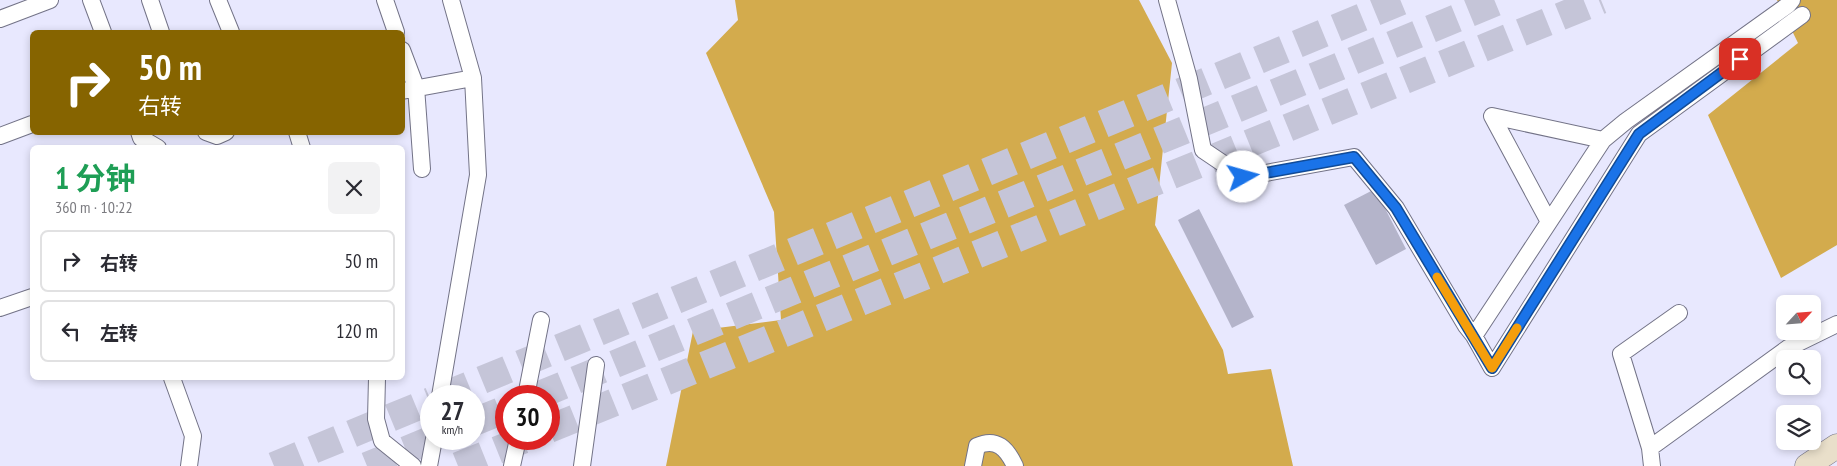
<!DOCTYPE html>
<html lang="zh">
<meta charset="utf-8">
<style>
:root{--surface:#fff;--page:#f2f2f3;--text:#2b2b33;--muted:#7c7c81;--line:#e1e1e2}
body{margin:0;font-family:"PT Sans Narrow","Noto Sans SC",sans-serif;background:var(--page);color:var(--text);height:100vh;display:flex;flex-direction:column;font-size:19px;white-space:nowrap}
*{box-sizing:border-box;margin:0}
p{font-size:16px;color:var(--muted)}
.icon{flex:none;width:28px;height:28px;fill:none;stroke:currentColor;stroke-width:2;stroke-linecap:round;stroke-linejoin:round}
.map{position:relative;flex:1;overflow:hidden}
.details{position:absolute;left:30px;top:145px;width:375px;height:235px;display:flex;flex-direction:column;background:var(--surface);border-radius:8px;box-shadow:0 2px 8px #0003}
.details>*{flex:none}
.guide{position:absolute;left:30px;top:30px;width:375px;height:105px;border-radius:8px;box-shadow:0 2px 8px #0003;background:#866400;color:#fff;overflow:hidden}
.needle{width:32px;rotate:64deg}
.controls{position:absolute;left:1776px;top:295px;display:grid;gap:10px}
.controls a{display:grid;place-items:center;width:45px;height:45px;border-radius:8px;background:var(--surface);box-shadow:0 2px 8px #0003;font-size:25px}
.speed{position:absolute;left:420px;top:385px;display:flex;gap:10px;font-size:25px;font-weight:700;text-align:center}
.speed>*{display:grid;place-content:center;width:65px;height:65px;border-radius:50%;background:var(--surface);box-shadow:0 2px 8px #0003;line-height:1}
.speed small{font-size:12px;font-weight:400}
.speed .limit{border:8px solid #d22;background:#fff;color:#111}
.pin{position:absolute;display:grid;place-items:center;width:42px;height:42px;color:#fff;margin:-21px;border-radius:10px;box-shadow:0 2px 8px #0006}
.me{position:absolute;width:55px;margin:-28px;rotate:83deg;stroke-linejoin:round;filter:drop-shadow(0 0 4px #0008)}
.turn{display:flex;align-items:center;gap:18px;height:105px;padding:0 25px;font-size:22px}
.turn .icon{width:65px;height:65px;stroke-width:2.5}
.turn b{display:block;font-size:35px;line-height:42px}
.round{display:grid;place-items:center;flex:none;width:52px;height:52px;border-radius:8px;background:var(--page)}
.overview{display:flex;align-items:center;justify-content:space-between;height:85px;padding:0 25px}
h1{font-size:30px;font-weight:700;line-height:38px;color:#1e9e55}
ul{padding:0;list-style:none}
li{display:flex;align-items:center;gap:15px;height:62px;margin:0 10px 8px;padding:0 15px;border:2px solid var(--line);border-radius:8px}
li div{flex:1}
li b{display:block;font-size:19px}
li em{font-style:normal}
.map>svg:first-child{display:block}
.forest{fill:#d3ab4d}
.building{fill:#b4b4ca}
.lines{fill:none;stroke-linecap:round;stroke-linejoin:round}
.highway-tunnel{stroke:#c5c5d8;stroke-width:28;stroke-dasharray:28 14;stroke-linecap:butt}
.street-casing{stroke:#737387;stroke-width:18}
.secondary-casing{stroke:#737387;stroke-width:25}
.street{stroke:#fff;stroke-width:16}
.secondary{stroke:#e9dfca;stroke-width:24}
.route-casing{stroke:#114b97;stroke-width:12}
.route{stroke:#1a73e8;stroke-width:9}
.slow{stroke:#f59e0b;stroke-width:9}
</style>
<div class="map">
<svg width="1837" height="466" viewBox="0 0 1837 466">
<rect width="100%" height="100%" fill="#e8e8fe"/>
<path class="forest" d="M 735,0 L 1139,0 L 1172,63 L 1155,225 L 1223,350 L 1228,374 L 1271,369 L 1293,466 L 666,466 L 693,331 L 781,320 L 774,212 L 706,53 L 738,20 Z
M 1777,0 L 1837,0 L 1837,245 L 1781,278 L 1708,115 L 1798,43 Z"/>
<path class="building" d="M 1375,189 L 1406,249 L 1376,265 L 1344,205 Z
M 1199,209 L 1254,317 L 1232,328 L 1178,220 Z"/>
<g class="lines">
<path class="highway-tunnel" d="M 443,396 L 1404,0
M 537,396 L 1501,0
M 474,422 L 506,409
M 549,429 L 1601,0
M 274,466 L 431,401
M 367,466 L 433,439
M 458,466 L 525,439"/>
<g class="street-casing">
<path id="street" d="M 91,0 L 103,32
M 150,0 L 161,32
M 218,0 L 231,32
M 385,0 L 396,32
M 1167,0 L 1189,79 L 1203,150 L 1243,177 L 1354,157 L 1396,208 L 1466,326 L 1474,336 L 1603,140 L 1626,121 L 1788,5 L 1792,0
M 0,19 L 50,0
M 402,50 L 416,87 L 422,169
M 402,91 L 473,78
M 139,132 L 141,138 L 158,148
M 206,132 L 217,136 L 226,132
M 297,132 L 302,148
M 0,136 L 32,124
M 1549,222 L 1492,116 L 1603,140
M 0,308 L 32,297
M 1474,336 L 1492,368 L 1639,134 L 1802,15
M 172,378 L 193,436 L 189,466
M 377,378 L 376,419 L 382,441 L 413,466
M 440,396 L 478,175 L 473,78 L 451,0
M 526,396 L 541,320
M 1650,448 L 1788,348 L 1837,324
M 429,466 L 434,439
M 512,466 L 518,439
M 582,466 L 596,365
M 973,466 L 977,446 C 997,437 1007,449 1015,466
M 1652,466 L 1650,448 L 1621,354 L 1679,313"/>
</g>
<g class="secondary-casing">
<path id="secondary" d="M 1807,466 L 1837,446"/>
</g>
<use href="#street" class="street"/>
<use href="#secondary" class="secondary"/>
</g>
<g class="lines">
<g class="route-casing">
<path id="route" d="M 1243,177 L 1354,157 L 1396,208 L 1492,368 L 1639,134 L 1740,59"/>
</g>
<use href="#route" class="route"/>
<path class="slow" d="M 1437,277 L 1492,368 L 1517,328"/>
</g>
</svg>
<div class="controls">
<a><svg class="needle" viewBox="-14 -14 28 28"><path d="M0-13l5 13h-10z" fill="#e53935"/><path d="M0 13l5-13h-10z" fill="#7c7c81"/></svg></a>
<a><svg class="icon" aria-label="search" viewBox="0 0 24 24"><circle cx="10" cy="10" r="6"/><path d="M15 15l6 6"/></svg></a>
<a><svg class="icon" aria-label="layers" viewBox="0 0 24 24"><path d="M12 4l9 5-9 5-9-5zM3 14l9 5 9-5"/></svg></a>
</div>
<div class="speed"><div>27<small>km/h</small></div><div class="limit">30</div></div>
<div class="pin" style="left:1740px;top:59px;background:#d93025"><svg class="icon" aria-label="arrive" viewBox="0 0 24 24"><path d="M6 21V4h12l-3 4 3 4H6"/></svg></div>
<svg class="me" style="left:1243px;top:177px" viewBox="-20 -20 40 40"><circle r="19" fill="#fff"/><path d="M0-13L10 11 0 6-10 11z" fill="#1a73e8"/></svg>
<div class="guide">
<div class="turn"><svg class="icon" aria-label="right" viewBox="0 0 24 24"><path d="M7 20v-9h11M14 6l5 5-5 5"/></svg><div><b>50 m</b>右转</div></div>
</div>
<section class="details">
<div class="overview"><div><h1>1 分钟</h1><p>360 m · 10:22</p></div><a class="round"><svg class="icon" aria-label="close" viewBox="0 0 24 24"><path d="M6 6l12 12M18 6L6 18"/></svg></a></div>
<ul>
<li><svg class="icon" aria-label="right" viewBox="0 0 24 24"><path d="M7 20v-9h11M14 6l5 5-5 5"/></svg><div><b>右转</b></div><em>50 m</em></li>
<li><svg class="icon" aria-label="left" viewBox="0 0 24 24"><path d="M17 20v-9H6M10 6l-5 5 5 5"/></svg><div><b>左转</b></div><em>120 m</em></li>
</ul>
</section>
</div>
